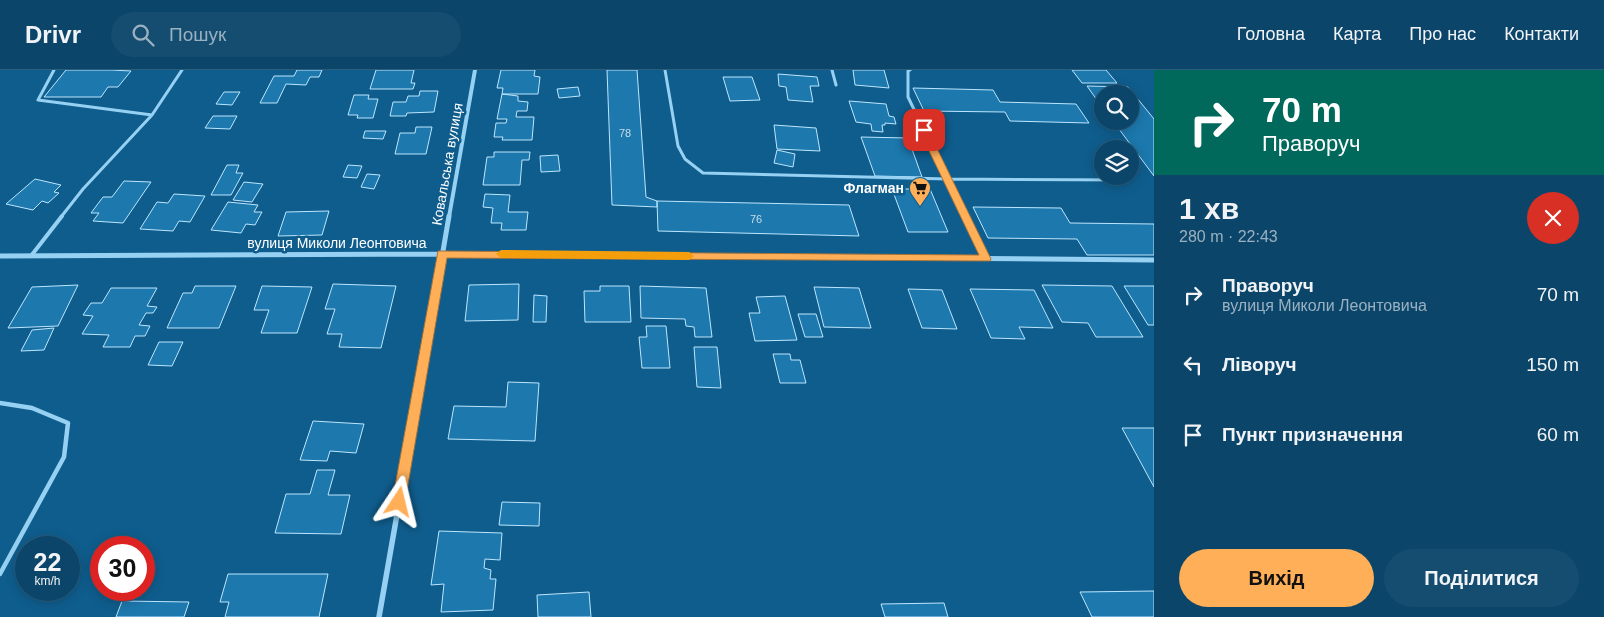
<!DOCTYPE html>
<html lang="uk">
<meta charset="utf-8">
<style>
:root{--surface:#0b466a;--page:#144d70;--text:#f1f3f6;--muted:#9ab1c1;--line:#2b5e7e;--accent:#ffaf58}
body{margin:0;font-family:Arial,sans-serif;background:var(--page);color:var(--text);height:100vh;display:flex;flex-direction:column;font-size:19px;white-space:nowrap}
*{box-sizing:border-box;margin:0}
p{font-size:16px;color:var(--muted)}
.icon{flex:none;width:28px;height:28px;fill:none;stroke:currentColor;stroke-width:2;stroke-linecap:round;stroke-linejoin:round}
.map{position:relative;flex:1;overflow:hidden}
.drawer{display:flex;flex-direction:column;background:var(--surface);width:450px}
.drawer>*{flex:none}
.guide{background:#00695c;color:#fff;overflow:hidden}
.buttons{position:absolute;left:1094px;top:15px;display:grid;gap:10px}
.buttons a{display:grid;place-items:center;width:45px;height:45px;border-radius:50%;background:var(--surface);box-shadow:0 2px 12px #0003,0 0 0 1px var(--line);font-size:25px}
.speed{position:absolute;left:15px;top:466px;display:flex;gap:10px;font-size:25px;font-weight:700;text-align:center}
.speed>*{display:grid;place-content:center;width:65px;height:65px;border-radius:50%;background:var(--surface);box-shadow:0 2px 12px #0003,0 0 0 1px var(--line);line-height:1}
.speed small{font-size:12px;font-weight:400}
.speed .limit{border:8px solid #d22;background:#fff;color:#111}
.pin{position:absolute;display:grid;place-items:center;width:42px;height:42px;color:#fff;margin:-21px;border-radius:10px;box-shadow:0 2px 8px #0006}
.me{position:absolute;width:55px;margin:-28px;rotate:10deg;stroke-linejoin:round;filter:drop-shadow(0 0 4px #0008)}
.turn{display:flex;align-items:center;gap:18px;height:105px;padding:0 25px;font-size:22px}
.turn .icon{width:65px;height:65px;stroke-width:2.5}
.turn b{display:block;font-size:35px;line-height:42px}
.round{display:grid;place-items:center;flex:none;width:52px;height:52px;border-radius:26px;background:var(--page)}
.head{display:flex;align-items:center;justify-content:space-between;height:85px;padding:0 25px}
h1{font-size:30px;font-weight:700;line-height:38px}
.action{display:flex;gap:10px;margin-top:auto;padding:10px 25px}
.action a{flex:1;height:58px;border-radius:30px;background:var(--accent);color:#111;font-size:20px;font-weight:700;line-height:58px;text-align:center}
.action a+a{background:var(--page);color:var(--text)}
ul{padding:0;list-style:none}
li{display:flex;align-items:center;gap:15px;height:70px;padding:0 25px}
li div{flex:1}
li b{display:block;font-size:19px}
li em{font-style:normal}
header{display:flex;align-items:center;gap:30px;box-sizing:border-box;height:70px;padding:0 25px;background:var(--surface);border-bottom:1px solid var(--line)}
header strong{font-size:24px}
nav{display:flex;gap:28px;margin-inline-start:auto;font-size:18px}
.search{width:350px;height:45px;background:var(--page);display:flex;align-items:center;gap:12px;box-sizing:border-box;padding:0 18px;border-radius:28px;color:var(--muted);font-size:19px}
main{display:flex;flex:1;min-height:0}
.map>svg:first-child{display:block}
.building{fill:#1c78ad;stroke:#bde6fe}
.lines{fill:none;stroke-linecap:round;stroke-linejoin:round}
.lane-far2{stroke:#96d1f3;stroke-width:3}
.lane-far1{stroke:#96d1f3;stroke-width:4}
.lane{stroke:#96d1f3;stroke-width:4.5}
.street-far2{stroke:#96d1f3;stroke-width:4}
.street-far1{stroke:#96d1f3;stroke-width:5}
.street{stroke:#96d1f3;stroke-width:5.5}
.route{fill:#ffaf58;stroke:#a67239}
.slow{fill:#f59e0b}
.labels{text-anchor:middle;stroke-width:5;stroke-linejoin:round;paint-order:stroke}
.number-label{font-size:11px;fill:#c6ddea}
.street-label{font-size:14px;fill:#fff;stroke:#0f5d8d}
.poi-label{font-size:14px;font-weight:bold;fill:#fff;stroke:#0f5d8d;text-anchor:end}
</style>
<header>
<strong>Drivr</strong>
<div class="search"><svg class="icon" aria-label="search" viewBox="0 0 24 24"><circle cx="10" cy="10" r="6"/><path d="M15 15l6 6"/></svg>Пошук</div>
<nav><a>Головна</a><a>Карта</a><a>Про нас</a><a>Контакти</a></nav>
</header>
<main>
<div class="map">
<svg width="1154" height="547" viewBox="0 0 1154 547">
<rect width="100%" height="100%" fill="#0f5d8d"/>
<path class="building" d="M 66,0 L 112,0 L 131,1 L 118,17 L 108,17 L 101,27 L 44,27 Z
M 297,0 L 322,0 L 319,7 L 310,7 L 306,15 L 286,14 L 277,33 L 260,33 L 274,6 L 294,6 Z
M 376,0 L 414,0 L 411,13 L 415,13 L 413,19 L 370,19 Z
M 501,0 L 535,0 L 534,6 L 540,7 L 538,24 L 502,24 L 503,18 L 497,18 Z
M 607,0 L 637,0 L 646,127 L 657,131 L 657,137 L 612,135 Z
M 853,0 L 884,0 L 889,18 L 855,15 Z
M 1072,0 L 1106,0 L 1117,13 L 1082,13 Z
M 778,4 L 817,7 L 819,16 L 810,16 L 813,32 L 788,30 L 786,17 L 779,16 Z
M 723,7 L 752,7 L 760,30 L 730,31 Z
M 1087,16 L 1128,17 L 1154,49 L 1154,106 L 1113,51 L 1130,51 L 1130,24 L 1102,24 L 1102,37 Z
M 578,17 L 580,26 L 559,28 L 557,19 Z
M 913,18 L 993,20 L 1000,32 L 1076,34 L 1089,53 L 1010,51 L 1005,42 L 924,41 Z
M 420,21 L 438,21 L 434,42 L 407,43 L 406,46 L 390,46 L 393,32 L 406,32 L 408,26 L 419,26 Z
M 224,22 L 240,22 L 232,35 L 216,34 Z
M 502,24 L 518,26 L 518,31 L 528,32 L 527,41 L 517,41 L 516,47 L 534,47 L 532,70 L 502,70 L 503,67 L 494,67 L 496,53 L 506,53 L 507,49 L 497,49 Z
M 354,25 L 369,25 L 368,29 L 378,29 L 373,48 L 357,48 L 358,45 L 348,45 Z
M 849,31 L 886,34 L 889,46 L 894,47 L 896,54 L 885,53 L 885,55 L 882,55 L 883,62 L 872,61 L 871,54 L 856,52 Z
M 213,46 L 237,46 L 230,59 L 205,58 Z
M 774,55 L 816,58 L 820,81 L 777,79 Z
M 416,57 L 432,57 L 426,84 L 395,84 L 400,63 L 415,63 Z
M 365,61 L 386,61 L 383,69 L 363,68 Z
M 861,67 L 908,68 L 922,107 L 875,106 Z
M 777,80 L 795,84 L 793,97 L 774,93 Z
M 494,82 L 530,82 L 529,90 L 522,90 L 520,115 L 483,115 L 487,87 L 494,87 Z
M 558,85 L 560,101 L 541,102 L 540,86 Z
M 227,95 L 239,95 L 236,103 L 243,103 L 231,125 L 211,125 Z
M 348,95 L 362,96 L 357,108 L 343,107 Z
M 367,104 L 380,105 L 374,119 L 361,117 Z
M 35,109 L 61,115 L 54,122 L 59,123 L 48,133 L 42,131 L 33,140 L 6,134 Z
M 124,111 L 151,112 L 123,153 L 93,151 L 99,143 L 91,143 L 103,127 L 112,127 Z
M 244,112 L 263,114 L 252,132 L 233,130 Z
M 892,119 L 930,119 L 948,162 L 908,162 Z
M 174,124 L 205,126 L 190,152 L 179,151 L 173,161 L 140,159 L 157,132 L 168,133 Z
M 485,124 L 510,125 L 508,142 L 528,142 L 526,160 L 501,160 L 502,153 L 491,153 L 493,138 L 483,137 Z
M 657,131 L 849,135 L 859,166 L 658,161 Z
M 228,132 L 258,135 L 254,142 L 262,142 L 255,155 L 246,154 L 241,163 L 211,160 Z
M 973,137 L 1061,138 L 1070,153 L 1154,154 L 1154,185 L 1087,185 L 1077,169 L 988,168 Z
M 329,141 L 322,165 L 278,166 L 286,142 Z
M 333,214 L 396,216 L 381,278 L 339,277 L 342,264 L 327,264 L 335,239 L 325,239 Z
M 519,214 L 518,250 L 465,251 L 469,215 Z
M 78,215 L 58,256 L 8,258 L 32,217 Z
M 1042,215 L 1112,216 L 1143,267 L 1096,267 L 1088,253 L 1062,252 Z
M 195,216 L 236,216 L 219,258 L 167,258 L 183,223 L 192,223 Z
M 262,216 L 312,217 L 297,263 L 261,263 L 269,240 L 254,240 Z
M 600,216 L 629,216 L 631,252 L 585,252 L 584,221 L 600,221 Z
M 640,216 L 706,218 L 712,267 L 695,267 L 694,257 L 686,256 L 685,249 L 641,248 Z
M 1124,216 L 1154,216 L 1154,255 L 1148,255 Z
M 814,217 L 859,218 L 871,258 L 824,257 Z
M 111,218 L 157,218 L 147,236 L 157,237 L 153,243 L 146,243 L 139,255 L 150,256 L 145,266 L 135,266 L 130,277 L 103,277 L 109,265 L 82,264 L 93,246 L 83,245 L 91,233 L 102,233 Z
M 908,219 L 942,220 L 957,259 L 922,258 Z
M 970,219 L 1034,220 L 1053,258 L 1019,257 L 1025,269 L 991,268 Z
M 534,225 L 547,226 L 546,252 L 533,252 Z
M 785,226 L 797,270 L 755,271 L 749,243 L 760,243 L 756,227 Z
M 798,244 L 816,244 L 823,267 L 805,267 Z
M 646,256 L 666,256 L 670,298 L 642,298 L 639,267 L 647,267 Z
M 54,258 L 44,280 L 21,281 L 32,260 Z
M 159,272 L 183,272 L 172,296 L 148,295 Z
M 694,277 L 717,277 L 721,318 L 697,317 Z
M 773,284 L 790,284 L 791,290 L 800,290 L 806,313 L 780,313 Z
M 508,312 L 539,313 L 535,371 L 448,369 L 454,336 L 506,337 Z
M 313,351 L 364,354 L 356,383 L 330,381 L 327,391 L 300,390 Z
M 1122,358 L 1154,358 L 1154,417 Z
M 317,400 L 335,400 L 328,425 L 350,425 L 341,464 L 275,463 L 286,424 L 310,424 Z
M 502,432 L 540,433 L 539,456 L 499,455 Z
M 439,461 L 502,463 L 500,490 L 485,489 L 484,498 L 491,500 L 490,509 L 496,509 L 493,540 L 441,542 L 444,514 L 431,515 Z
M 228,504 L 328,504 L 319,547 L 225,547 L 229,532 L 220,532 Z
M 1154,521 L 1154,547 L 1092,547 L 1080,522 Z
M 589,522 L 591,547 L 538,547 L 537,525 Z
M 122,531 L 189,532 L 184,547 L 116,547 Z
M 944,533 L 948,547 L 885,547 L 881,534 Z"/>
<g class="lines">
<path class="lane-far2" d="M 54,0 L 38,30 L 152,45
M 665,0 L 678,76 L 685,89 L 703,103 L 948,109 L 1129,110
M 832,0 L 836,15
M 910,0 L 908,1 L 908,27 L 966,147
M 61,147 L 83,119 L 152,45 L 182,0"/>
<path class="lane-far1" d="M 965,146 L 986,189
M 31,186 L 62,146"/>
<path class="lane" d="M 0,333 L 32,338 L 68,353 L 64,387 L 0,504"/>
<path class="street-far2" d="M 449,147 L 475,0"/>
<path class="street-far1" d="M 0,186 L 442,184 L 1154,190
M 418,327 L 449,146"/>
<path class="street" d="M 379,547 L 418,325"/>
</g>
<path class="route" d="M 924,57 L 928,60 L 991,189 L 990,191 L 447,188 L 405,432 L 403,437 L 399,439 L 394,437 L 392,432 L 438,181 L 979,185 L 919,60 Z"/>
<path class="slow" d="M 501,180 L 689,182 L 694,186 L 689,190 L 501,188 L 496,184 Z"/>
<defs>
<g id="supermarket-pin" transform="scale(1.125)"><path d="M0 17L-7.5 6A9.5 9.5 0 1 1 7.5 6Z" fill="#ffaf58" stroke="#0f5d8d"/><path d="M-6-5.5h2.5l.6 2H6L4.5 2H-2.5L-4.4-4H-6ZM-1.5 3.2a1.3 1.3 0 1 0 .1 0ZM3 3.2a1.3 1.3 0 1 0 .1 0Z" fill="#111"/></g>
</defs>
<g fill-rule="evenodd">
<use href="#supermarket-pin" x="920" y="118"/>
</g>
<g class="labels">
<g class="number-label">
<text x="625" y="67">78</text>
<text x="756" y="153">76</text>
</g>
<g class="street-label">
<text transform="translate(447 94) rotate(-80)" y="5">Ковальська вулиця</text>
<text x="337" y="178">вулиця Миколи Леонтовича</text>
</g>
<g class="poi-label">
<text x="904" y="123">Флагман</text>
</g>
</g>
</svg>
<div class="buttons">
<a><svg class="icon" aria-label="search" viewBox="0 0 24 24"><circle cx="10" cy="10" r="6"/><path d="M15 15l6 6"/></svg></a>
<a><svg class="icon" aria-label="layers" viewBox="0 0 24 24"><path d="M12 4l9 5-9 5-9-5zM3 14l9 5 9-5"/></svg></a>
</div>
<div class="speed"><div>22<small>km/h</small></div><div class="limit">30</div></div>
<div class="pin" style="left:924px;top:60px;background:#d93025"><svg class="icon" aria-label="arrive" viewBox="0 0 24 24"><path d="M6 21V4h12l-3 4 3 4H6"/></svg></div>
<svg class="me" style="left:399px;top:432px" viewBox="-20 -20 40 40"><path d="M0-17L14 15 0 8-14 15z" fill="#ffaf58" stroke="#fff" stroke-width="4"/></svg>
</div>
<section class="drawer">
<div class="guide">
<div class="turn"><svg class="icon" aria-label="right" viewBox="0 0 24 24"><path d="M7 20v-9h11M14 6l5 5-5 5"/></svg><div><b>70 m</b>Праворуч</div></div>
</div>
<div class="head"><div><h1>1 хв</h1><p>280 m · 22:43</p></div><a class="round" style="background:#d93025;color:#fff"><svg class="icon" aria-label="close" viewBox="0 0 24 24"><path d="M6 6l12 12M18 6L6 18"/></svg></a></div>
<ul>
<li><svg class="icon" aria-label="right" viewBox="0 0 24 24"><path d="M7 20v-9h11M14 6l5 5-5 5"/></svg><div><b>Праворуч</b><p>вулиця Миколи Леонтовича</p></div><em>70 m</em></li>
<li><svg class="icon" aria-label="left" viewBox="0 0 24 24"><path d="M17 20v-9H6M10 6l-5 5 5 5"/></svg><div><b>Ліворуч</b></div><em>150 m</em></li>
<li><svg class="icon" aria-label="arrive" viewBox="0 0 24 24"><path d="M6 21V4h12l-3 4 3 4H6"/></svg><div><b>Пункт призначення</b></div><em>60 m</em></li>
</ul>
<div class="action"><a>Вихід</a><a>Поділитися</a></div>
</section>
</main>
